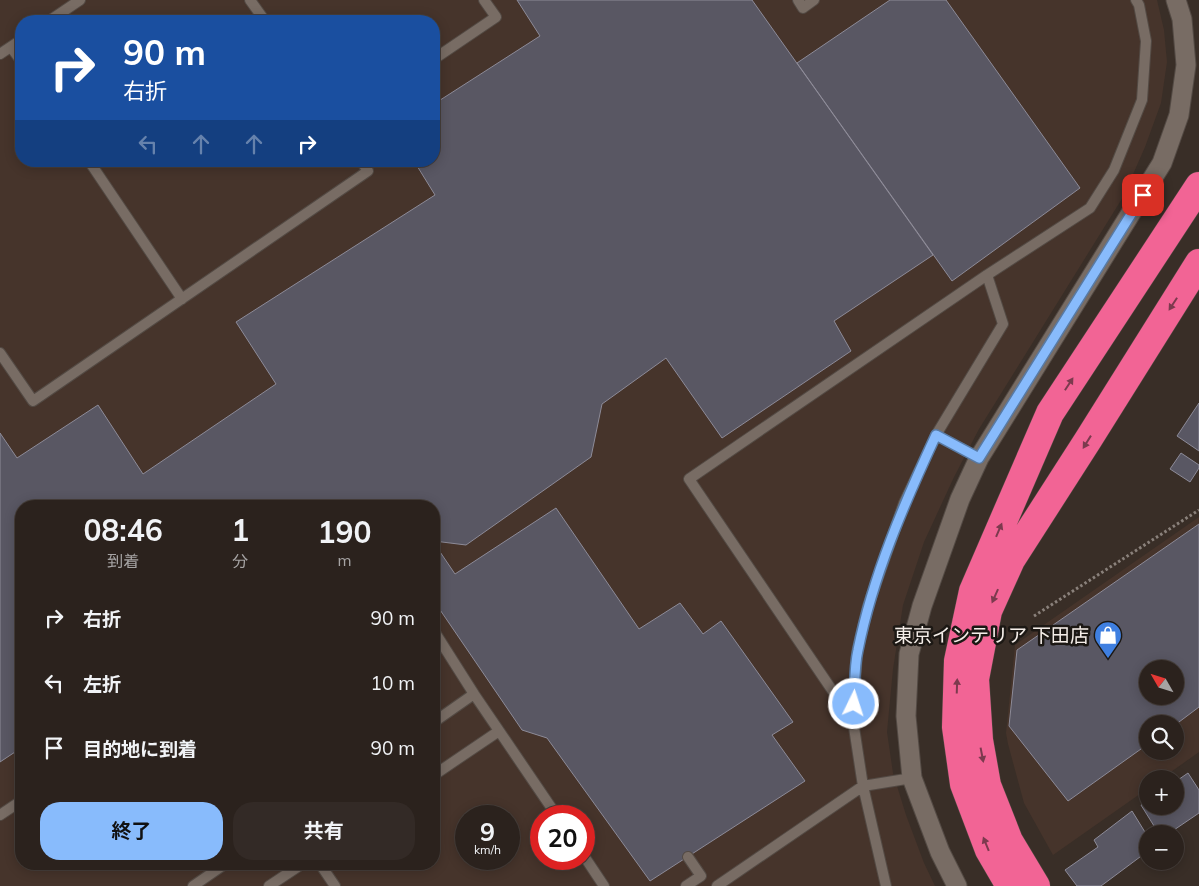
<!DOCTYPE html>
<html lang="ja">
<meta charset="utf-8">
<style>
:root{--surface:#2b221d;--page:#332a26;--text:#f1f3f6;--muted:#a6a4a4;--line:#473f3b;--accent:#88bbfc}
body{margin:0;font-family:Mulish,"Noto Sans JP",sans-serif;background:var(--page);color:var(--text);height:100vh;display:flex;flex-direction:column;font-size:19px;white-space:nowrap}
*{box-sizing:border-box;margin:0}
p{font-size:16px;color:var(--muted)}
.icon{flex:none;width:28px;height:28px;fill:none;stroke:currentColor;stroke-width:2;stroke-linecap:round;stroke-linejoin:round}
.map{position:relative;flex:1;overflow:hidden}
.drawer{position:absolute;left:15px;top:500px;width:425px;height:370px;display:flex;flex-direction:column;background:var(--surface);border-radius:20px;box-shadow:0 2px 12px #0003,0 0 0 1px var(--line)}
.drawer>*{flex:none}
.hud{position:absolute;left:15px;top:15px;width:425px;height:152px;border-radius:20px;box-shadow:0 2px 12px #0003,0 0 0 1px var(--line);background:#1a4fa0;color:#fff;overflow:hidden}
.needle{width:32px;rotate:309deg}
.fabs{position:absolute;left:1139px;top:660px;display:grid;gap:10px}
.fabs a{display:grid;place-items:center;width:45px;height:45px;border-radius:50%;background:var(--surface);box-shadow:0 2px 12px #0003,0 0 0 1px var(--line);font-size:25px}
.speed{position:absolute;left:455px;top:805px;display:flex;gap:10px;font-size:25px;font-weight:700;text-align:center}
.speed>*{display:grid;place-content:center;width:65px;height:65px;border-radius:50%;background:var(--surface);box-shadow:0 2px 12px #0003,0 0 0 1px var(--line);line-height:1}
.speed small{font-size:12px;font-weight:400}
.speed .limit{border:8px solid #d22;background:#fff;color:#111}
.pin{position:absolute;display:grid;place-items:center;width:42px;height:42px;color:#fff;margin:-21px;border-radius:10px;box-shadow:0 2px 8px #0006}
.me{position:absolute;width:55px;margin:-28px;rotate:4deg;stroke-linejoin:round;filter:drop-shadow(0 0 4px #0008)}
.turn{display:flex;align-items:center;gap:18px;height:105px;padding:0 25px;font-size:22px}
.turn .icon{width:65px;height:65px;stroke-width:2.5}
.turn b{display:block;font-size:35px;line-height:42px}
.lanes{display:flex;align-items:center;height:48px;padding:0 25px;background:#0003;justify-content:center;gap:25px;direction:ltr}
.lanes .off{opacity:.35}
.eta{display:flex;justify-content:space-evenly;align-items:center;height:85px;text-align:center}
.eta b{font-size:30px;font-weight:700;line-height:35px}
.action{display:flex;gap:10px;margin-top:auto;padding:10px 25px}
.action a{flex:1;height:58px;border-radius:20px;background:var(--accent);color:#111;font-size:20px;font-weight:700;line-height:58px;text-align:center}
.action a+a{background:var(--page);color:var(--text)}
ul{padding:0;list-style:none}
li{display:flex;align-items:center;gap:15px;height:65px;padding:0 25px}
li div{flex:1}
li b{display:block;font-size:19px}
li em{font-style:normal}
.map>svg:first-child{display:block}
.commercial{fill:#46342b;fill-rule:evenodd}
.building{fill:#595763;stroke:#8d8b98;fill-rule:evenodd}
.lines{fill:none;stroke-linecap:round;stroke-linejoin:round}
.lane-casing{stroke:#534a44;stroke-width:12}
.street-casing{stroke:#534a44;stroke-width:21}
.highway-casing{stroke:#534a44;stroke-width:29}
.path{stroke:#8a817b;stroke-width:3;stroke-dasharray:2.5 2.5;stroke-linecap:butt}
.lane{stroke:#786c64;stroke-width:10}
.street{stroke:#786c64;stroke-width:19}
.highway{stroke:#f26495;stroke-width:28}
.oneway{fill:#7c3a4e}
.route-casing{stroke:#587aa4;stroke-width:12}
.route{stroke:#88bbfc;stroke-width:9}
.labels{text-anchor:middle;stroke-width:5;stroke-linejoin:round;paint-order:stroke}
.poi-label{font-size:19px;fill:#f5eee9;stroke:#1c1814;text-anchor:end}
</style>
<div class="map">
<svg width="1199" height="886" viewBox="0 0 1199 886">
<rect width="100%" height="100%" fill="#392e27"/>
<path class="commercial" d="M 0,0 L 1157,0 L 1164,30 L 1167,62 L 1161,103 L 1145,147 L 1123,197 L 979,429 L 954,477 L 924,542 L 903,605 L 893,669 L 887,732 L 893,773 L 906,815 L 924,863 L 935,886 L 0,886 ZM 21,21 L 434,21 L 434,161 L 21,161 ZM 21,506 L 434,506 L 434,864 L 21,864 ZM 466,816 L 509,816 L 509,859 L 466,859 ZM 541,816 L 584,816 L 584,859 L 541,859 Z
M 1199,517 L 1199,752 L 1161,779 L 1148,779 L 1147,789 L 1053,855 L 1024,803 L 1008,744 L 1006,733 L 1015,645 ZM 1148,669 L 1175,669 L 1175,696 L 1148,696 ZM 1148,724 L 1175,724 L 1175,751 L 1148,751 Z"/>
<path class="building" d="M 517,0 L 752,0 L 933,255 L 834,321 L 851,351 L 722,438 L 666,358 L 602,404 L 591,457 L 466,545 L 434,541 L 434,506 L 21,506 L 21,748 L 0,762 L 0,433 L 17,458 L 98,405 L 143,474 L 276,384 L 236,322 L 435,195 L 414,161 L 434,161 L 434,104 L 540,36 Z
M 890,0 L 946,0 L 1080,188 L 952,281 L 797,63 Z
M 1199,403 L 1199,451 L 1177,436 Z
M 1181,453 L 1199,465 L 1199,468 L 1190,482 L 1170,469 Z
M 556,508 L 639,629 L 680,603 L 703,634 L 721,621 L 793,722 L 772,735 L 805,781 L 650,881 L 547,738 L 522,730 L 434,601 L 434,543 L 455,574 Z
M 1199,524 L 1199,707 L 1175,725 L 1148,724 L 1148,744 L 1068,801 L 1009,726 L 1017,650 ZM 1148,669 L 1175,669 L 1175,696 L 1148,696 Z
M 1188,773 L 1199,790 L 1199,813 L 1168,834 L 1159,834 L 1141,805 L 1148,800 L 1148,806 L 1175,806 L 1175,782 Z
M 1132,811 L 1148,837 L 1148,851 L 1101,886 L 1077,886 L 1065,870 L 1098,847 L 1094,840 Z"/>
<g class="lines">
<g class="lane-casing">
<path id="lane" d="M 250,0 L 265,21
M 798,0 L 803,8 L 814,0
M 49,21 L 80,0
M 11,47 L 21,61
M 0,54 L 21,40
M 434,59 L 496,17 L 484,0
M 89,161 L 182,299
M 0,353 L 33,401 L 368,171 L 361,161
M 936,435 L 979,458
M 434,631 L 474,694
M 853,721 L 689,479 L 987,275
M 434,722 L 474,694 L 557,816
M 434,775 L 499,731
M 0,815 L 21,801
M 584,856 L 604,886
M 320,864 L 335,886
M 193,886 L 225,864
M 269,886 L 302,864
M 686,886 L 701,876 L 688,857
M 717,886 L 863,786 L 912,778
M 886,886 L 863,786 L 853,721 L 857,652 L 868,606 L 904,503 L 936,435 L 1003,324 L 987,275 L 1090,208 L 1114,170 L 1142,100 L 1146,41 L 1139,5 L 1136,0"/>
</g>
<g class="street-casing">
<path id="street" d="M 957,886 L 940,852 L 912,778 L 906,716 L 909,654 L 922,606 L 960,499 L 979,458 L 1162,163 L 1179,115 L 1186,65 L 1182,19 L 1176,0"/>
</g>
<g class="highway-casing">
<path id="highway" d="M 1010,886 L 989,850 L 964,784 L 956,727 L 958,661 L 973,591 L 1050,413 L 1199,186
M 1036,886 L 1009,841 L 987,785 L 979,740 L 975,679 L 988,611 L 1011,560 L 1088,440 L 1199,263"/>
</g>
<path class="path" d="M 1034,616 L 1199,510"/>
<use href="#lane" class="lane"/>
<use href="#street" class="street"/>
<use href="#highway" class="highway"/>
</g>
<defs><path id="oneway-solid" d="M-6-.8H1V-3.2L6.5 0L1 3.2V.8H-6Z" transform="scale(1.25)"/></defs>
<g class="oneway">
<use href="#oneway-solid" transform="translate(1173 304) rotate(123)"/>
<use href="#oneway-solid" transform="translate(1069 384) rotate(-57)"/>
<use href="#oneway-solid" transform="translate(1087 442) rotate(122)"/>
<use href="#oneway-solid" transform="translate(999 530) rotate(-67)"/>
<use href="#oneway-solid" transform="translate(995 596) rotate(114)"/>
<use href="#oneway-solid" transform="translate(957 686) rotate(-88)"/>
<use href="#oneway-solid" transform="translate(982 755) rotate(79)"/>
<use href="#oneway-solid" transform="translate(986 844) rotate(-112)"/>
</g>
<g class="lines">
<g class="route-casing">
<path id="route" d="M 854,704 C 855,686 854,667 858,650 C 873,575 904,504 936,435 L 979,458 L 1143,195"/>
</g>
<use href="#route" class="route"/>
</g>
<defs>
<g id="shop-pin" transform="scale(1.4375)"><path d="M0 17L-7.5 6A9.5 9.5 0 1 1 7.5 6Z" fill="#3f7fe0" stroke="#1c1814"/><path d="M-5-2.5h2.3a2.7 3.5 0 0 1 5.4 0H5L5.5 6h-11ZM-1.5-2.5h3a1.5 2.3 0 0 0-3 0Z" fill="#fff"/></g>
</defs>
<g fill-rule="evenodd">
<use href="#shop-pin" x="1108" y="635"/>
</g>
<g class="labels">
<g class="poi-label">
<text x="1089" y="642">東京インテリア 下田店</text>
</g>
</g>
</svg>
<div class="fabs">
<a><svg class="needle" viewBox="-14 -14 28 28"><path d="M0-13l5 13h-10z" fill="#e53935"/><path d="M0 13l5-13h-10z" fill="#a6a4a4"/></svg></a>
<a><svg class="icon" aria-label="search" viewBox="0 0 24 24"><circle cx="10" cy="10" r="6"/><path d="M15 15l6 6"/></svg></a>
<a>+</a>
<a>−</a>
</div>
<div class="speed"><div>9<small>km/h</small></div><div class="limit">20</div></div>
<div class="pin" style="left:1143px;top:195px;background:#d93025"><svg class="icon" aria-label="arrive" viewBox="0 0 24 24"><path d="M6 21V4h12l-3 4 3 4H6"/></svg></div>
<svg class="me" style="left:854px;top:704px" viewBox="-20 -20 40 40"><circle r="17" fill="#88bbfc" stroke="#fff" stroke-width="3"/><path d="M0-11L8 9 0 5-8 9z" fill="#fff"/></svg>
<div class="hud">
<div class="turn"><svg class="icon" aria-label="right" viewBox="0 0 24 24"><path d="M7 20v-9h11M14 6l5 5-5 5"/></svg><div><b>90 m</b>右折</div></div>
<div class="lanes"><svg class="icon off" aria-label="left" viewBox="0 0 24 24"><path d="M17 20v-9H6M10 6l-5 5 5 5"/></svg><svg class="icon off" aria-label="ahead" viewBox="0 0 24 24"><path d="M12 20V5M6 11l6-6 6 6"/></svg><svg class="icon off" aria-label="ahead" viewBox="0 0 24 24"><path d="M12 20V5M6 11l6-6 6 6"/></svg><svg class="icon" aria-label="right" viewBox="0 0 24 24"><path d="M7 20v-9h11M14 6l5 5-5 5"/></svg></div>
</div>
<section class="drawer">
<div class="eta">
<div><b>08:46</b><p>到着</p></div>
<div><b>1</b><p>分</p></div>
<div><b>190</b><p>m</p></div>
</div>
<ul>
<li><svg class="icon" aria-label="right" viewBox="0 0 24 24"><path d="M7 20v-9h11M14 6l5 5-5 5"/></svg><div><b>右折</b></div><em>90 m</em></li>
<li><svg class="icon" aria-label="left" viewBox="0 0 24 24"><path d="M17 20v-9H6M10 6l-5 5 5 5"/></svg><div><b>左折</b></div><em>10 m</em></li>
<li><svg class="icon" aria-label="arrive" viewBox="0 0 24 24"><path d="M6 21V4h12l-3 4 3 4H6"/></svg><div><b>目的地に到着</b></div><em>90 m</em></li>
</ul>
<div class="action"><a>終了</a><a>共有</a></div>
</section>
</div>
